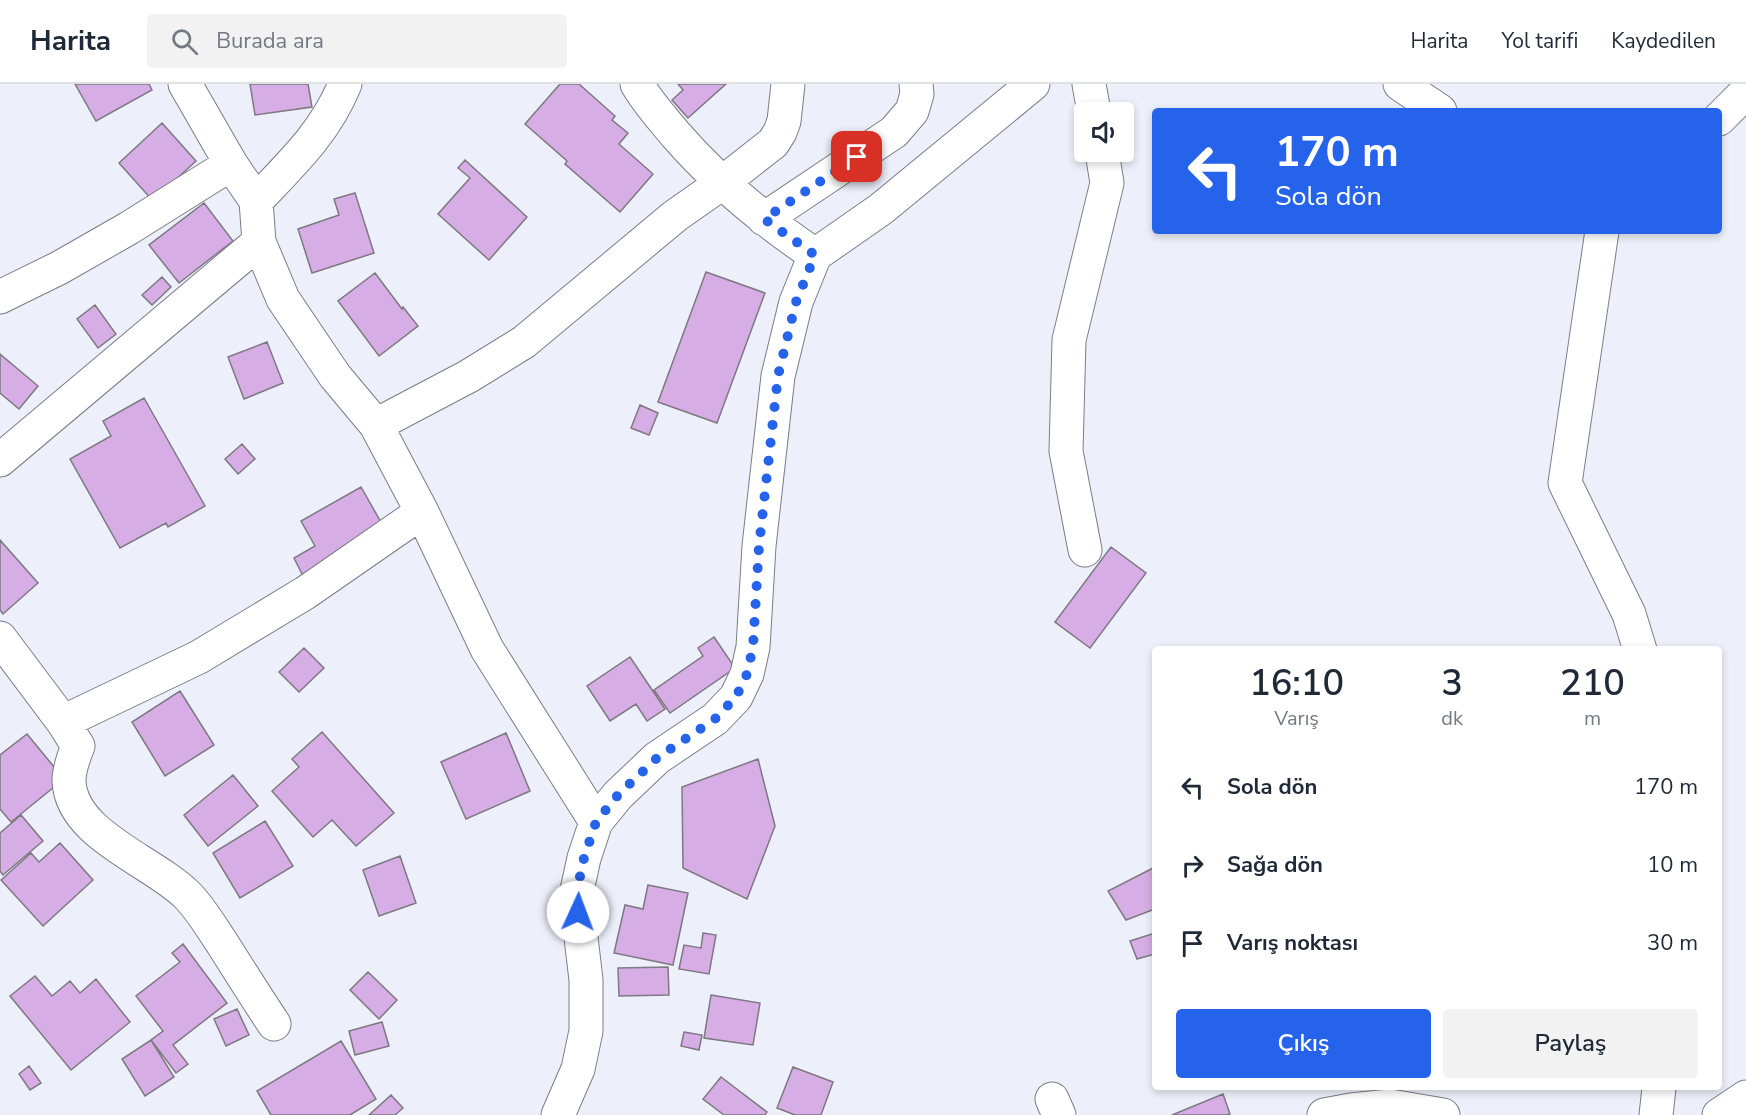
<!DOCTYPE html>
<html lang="tr">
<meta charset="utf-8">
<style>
:root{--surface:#fff;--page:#f2f2f3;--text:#1f2937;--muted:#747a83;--line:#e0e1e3;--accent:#2563eb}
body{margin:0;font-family:"Nunito Sans",sans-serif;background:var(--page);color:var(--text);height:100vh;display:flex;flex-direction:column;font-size:22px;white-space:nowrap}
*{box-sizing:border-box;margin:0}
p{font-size:20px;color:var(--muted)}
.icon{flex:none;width:33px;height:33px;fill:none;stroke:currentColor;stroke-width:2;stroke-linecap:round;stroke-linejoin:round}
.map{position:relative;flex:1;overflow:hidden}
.sheet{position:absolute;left:1152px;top:562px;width:570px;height:444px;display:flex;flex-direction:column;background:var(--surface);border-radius:6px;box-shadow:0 3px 9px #0003}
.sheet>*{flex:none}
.banner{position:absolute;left:1152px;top:24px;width:570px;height:126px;border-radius:6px;box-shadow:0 3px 9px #0003;background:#2563eb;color:#fff;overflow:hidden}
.tools{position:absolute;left:1074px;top:18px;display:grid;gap:12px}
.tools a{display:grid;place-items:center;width:60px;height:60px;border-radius:6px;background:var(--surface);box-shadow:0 3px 9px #0003;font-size:30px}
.pin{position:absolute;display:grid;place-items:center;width:51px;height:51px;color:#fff;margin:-26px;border-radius:12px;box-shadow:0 3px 9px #0006}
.me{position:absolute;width:66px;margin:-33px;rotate:2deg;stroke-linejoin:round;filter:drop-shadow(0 0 4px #0008)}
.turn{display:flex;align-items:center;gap:21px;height:126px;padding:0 24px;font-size:27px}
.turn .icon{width:78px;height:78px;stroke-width:2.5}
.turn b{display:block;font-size:42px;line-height:51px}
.eta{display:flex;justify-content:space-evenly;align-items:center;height:102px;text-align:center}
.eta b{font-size:36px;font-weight:600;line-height:42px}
.primary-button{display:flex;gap:12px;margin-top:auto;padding:12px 24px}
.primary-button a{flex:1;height:69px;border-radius:6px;background:var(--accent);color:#fff;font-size:24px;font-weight:600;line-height:69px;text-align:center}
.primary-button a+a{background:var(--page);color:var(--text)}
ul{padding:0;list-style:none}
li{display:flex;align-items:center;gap:18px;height:78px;padding:0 24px}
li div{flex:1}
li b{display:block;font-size:22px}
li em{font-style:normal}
header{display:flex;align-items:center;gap:36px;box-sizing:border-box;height:84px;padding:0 30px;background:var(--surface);border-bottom:2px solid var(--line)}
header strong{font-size:28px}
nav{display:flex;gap:33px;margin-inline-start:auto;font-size:21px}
.search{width:420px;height:54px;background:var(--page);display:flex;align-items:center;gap:15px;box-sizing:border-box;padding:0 21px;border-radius:6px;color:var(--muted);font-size:22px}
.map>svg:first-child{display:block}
.building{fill:#d6ade4;stroke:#7e7880;stroke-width:1.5}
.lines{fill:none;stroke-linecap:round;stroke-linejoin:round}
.minor-casing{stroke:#7a7d86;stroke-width:35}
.minor{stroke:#fff;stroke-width:33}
.route{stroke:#2563eb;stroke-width:10;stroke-dasharray:0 18}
</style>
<header>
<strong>Harita</strong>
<div class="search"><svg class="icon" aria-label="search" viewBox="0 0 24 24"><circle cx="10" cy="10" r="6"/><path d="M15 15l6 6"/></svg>Burada ara</div>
<nav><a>Harita</a><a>Yol tarifi</a><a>Kaydedilen</a></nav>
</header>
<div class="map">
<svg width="1746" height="1031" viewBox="0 0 1746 1031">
<rect width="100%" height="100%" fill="#edf0fa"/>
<path class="building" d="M 75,0 L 149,0 L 152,6 L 96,37 Z
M 250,0 L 308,0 L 312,23 L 255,31 Z
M 560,0 L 579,0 L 615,32 L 612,36 L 628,49 L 619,60 L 653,90 L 620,128 L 565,80 L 567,77 L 525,40 Z
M 678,0 L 726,0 L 688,34 L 672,16 L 683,6 Z
M 162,39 L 196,77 L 153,117 L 119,79 Z
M 465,76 L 527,133 L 489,176 L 438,130 L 470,94 L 458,84 Z
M 355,109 L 374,169 L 312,189 L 298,145 L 339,131 L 334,115 Z
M 204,119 L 233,157 L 179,199 L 149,161 Z
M 706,188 L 765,209 L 717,339 L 658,318 Z
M 375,189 L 402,225 L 403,223 L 418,242 L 379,272 L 338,217 Z
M 162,193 L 171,203 L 152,221 L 142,211 Z
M 95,221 L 116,250 L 98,264 L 77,235 Z
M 267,258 L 283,299 L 244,315 L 228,273 Z
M 0,270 L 38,302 L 19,325 L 0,309 Z
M 144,314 L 205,422 L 168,443 L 166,439 L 120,464 L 70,375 L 111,352 L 103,337 Z
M 640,321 L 658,329 L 649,351 L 631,344 Z
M 242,360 L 255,375 L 238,390 L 225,375 Z
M 361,403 L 386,447 L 304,494 L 294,474 L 315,462 L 301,437 Z
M 0,456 L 38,499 L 3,530 L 0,526 Z
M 1111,463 L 1146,489 L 1090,564 L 1055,538 Z
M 714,553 L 735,584 L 670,629 L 654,606 L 703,572 L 698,564 Z
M 304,564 L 324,584 L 299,608 L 279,588 Z
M 630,573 L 665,625 L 647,637 L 636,620 L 610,637 L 587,602 Z
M 180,607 L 214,661 L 165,692 L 132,638 Z
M 322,648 L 394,729 L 356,762 L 332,736 L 313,753 L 272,707 L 299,683 L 292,675 Z
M 506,649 L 530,707 L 466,735 L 441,678 Z
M 27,650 L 64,695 L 11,738 L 0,725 L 0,671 Z
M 758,675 L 775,742 L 747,815 L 683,784 L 682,703 Z
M 233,691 L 258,722 L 208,762 L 184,731 Z
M 21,731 L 43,757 L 3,791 L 0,787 L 0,749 Z
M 265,737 L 293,782 L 240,814 L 213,769 Z
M 60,759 L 93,796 L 43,842 L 1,796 L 31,769 L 39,778 Z
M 400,772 L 416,819 L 379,832 L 363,786 Z
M 1155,783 L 1155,825 L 1126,836 L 1108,807 Z
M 648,801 L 688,809 L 673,881 L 614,869 L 625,821 L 643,825 Z
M 703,849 L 716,851 L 709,890 L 679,885 L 684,861 L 701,864 Z
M 1155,849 L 1155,870 L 1137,875 L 1130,857 Z
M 183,860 L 227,919 L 173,961 L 188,980 L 176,989 L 151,956 L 163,947 L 136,912 L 180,878 L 172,869 Z
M 668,883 L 669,911 L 619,912 L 618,884 Z
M 368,888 L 397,916 L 379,935 L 350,906 Z
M 35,892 L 52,912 L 70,897 L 80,909 L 96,895 L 130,938 L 71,986 L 10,912 Z
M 711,911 L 760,919 L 753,961 L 704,954 Z
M 237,925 L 249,951 L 226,962 L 214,935 Z
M 382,938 L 389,962 L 355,971 L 349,947 Z
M 684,948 L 702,951 L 699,966 L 681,962 Z
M 151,956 L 174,993 L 145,1012 L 122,975 Z
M 341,957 L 376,1015 L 350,1031 L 271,1031 L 257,1007 Z
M 29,982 L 41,999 L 30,1006 L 19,990 Z
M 793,983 L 833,998 L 821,1031 L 795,1031 L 777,1024 Z
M 721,993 L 767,1028 L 765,1031 L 724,1031 L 703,1015 Z
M 1223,1010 L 1230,1030 L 1226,1031 L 1172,1031 Z
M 391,1011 L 403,1024 L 395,1031 L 369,1031 Z"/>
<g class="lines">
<g class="minor-casing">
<path id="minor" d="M 185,0 L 231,80 L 256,117 L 259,158 L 283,215 L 335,292 L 376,341 L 422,428 L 487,565 L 596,738
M 637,0 C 648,19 662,34 676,51 C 717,98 763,136 815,171
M 1089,0 L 1094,28
M 1400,0 L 1440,27
M 1719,35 L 1746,8
M 256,117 C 291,80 325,49 345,0
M 764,135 L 894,48 L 912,27 L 917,10 L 916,0
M 1602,147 L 1565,399 L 1629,530 L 1640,566
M 0,213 L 59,184 L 129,144 L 231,80
M 376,341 L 469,292 L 524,258 L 675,132 L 722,99 L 773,59 L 780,48 L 784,37 L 788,0
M 0,376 L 259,158
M 1085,466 L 1066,367 L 1069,256 L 1107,99 L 1102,68
M 0,554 L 63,638
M 274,940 C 256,913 239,886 222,859 C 211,843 201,825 187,811 C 153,777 71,751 69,697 C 69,686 74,672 78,662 L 63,638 L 199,573 L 305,509 L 422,428
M 1052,1015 L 1059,1031
M 558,1031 L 578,985 L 586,947 L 586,896 L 576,811 L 584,774 L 596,738 L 618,711 L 657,674 L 715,635 L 736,613 L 747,590 L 753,563 L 759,462 L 778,292 L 796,218 L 815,171 L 881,125 L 1033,0
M 1324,1031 L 1351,1026 L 1390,1022 L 1443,1031
M 1656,1031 L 1659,1004
M 1719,1031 L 1746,1013"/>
</g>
<use href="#minor" class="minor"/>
</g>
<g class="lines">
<path class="route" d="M 578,828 L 576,811 L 584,774 L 596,738 L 618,711 L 657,674 L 715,635 L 736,613 L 747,590 L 753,563 L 759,462 L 778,292 L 796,218 L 815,171 L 764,135 L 857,73"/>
</g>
</svg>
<div class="tools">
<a><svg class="icon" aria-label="sound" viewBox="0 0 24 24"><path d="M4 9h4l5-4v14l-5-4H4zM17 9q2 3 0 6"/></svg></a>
</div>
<div class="pin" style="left:857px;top:73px;background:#d93025"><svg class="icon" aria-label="arrive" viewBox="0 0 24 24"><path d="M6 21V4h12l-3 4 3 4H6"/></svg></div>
<svg class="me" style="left:578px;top:828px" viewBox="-20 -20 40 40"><circle r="19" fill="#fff"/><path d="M0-13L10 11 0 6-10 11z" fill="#2563eb"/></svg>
<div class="banner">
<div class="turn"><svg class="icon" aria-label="left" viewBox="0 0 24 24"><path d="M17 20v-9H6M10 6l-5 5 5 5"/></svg><div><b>170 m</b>Sola dön</div></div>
</div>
<section class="sheet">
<div class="eta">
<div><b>16:10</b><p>Varış</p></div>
<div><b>3</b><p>dk</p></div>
<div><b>210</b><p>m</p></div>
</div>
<ul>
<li><svg class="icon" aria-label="left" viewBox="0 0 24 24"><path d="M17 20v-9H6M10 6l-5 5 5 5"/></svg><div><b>Sola dön</b></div><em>170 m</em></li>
<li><svg class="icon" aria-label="right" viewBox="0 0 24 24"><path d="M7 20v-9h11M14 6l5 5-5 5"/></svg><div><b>Sağa dön</b></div><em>10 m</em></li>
<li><svg class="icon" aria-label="arrive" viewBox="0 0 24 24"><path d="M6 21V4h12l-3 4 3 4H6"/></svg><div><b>Varış noktası</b></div><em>30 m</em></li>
</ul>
<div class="primary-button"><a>Çıkış</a><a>Paylaş</a></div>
</section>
</div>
